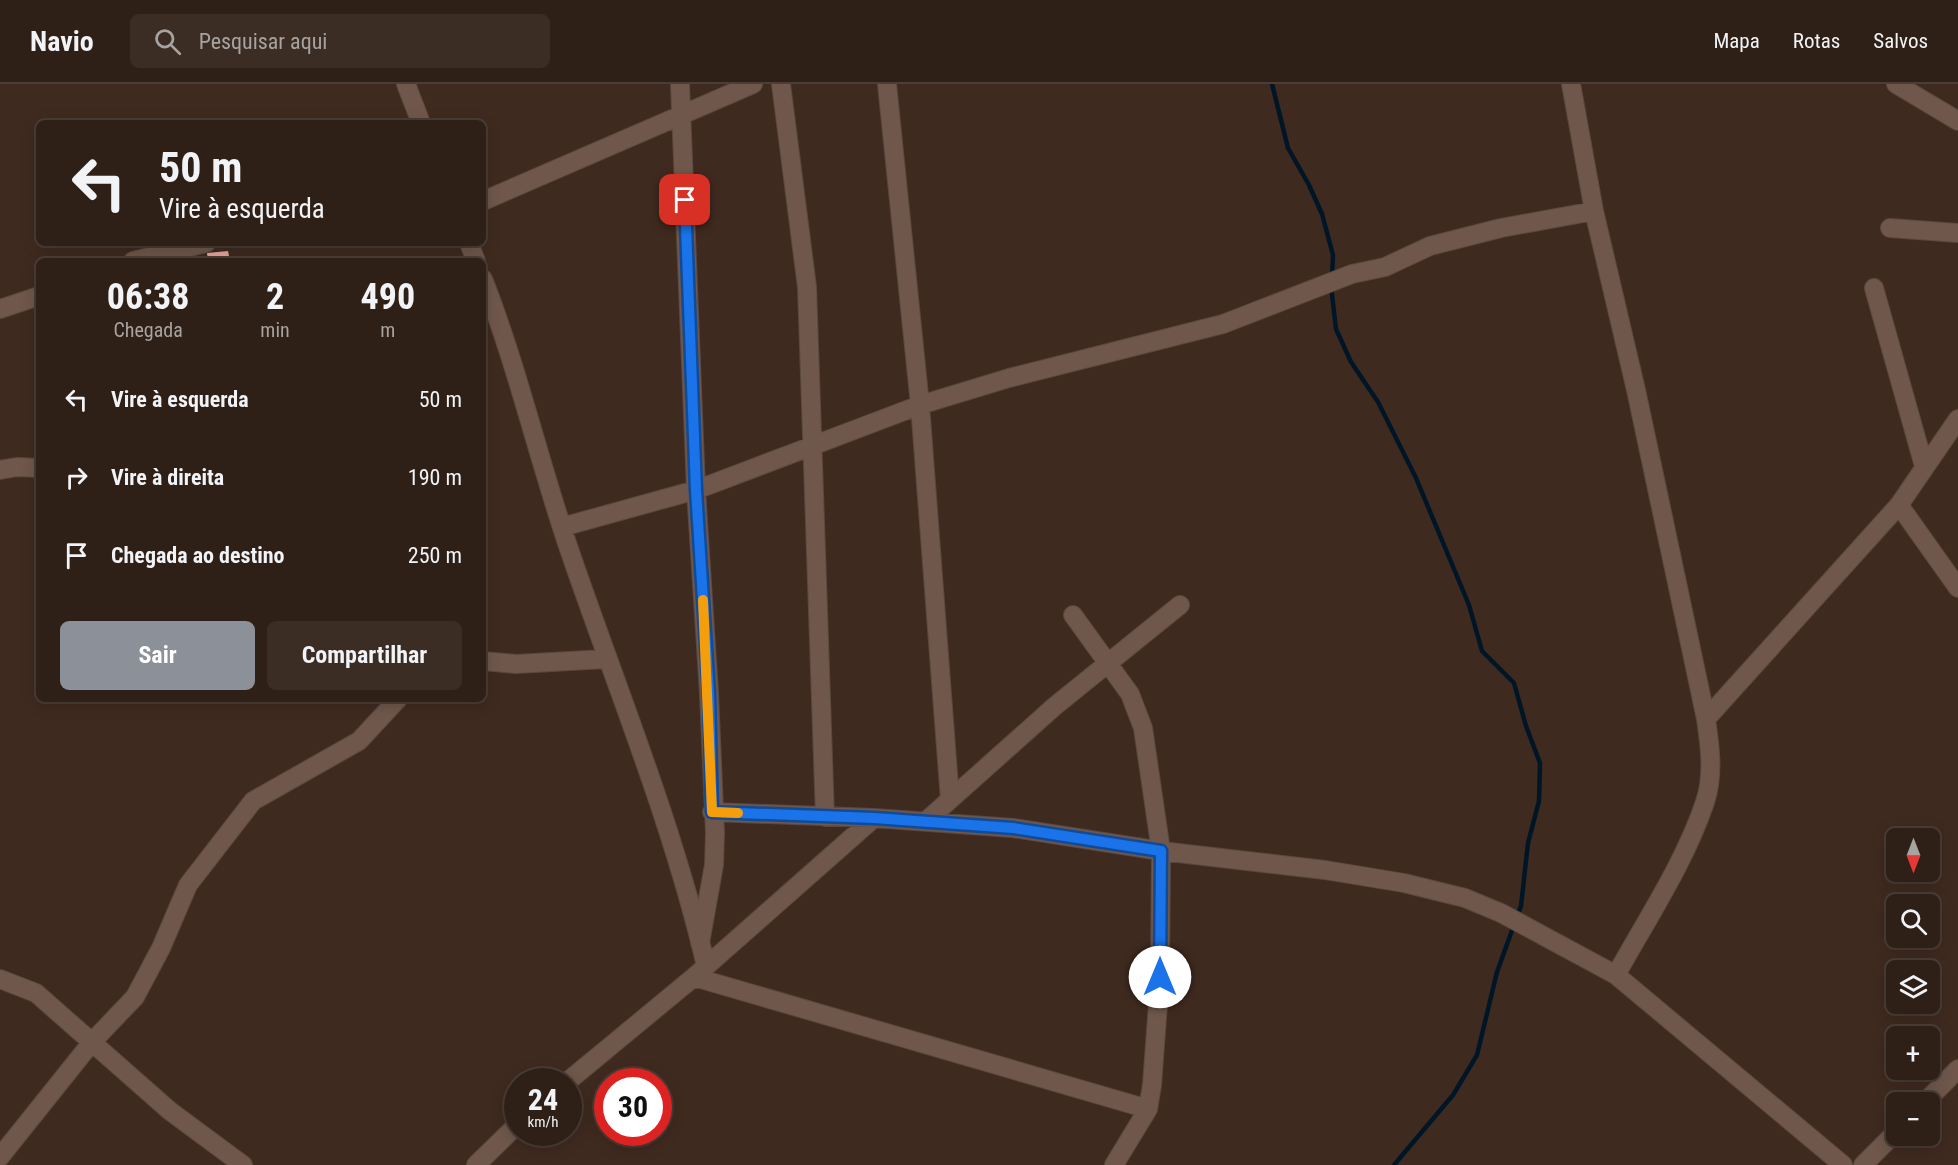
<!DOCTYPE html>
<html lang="pt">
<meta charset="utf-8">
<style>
:root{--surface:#2f2017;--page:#3b2d24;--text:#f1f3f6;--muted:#a7a3a1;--line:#4a3e36;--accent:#8c9099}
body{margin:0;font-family:"Roboto Condensed",sans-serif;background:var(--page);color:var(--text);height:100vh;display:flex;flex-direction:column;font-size:22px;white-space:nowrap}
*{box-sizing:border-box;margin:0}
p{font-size:20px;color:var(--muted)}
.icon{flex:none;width:33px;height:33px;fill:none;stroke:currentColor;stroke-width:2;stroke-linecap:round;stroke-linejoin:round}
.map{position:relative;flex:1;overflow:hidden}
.side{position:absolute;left:36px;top:174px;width:450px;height:444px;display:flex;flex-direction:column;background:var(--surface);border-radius:9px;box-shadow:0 3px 15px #0003,0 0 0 2px var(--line)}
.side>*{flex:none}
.banner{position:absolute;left:36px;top:36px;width:450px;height:126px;border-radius:9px;box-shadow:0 3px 15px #0003,0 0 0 2px var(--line);background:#2f2017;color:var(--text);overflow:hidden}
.needle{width:39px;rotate:180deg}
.fabs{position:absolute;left:1886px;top:744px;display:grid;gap:12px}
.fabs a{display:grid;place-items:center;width:54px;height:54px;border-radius:9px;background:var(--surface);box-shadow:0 3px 15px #0003,0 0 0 2px var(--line);font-size:30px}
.speed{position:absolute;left:504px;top:984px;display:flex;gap:12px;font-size:30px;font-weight:700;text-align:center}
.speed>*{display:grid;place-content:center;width:78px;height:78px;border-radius:50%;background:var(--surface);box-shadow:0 3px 15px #0003,0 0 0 2px var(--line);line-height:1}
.speed small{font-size:15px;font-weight:400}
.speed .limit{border:9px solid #d22;background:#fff;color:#111}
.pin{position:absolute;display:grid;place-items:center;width:51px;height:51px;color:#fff;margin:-26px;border-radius:12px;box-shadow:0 3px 9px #0006}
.me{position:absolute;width:66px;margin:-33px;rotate:0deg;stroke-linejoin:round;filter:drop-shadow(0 0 4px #0008)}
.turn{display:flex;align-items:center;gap:21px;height:126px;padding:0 24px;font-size:27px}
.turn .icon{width:78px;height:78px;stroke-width:2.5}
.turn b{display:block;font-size:42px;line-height:51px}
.eta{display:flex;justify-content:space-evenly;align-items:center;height:102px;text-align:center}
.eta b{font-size:36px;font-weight:700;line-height:42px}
.button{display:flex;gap:12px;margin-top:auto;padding:12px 24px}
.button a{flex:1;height:69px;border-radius:9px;background:var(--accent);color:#fff;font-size:24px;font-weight:700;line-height:69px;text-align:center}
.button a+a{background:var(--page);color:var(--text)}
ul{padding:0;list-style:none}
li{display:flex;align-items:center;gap:18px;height:78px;padding:0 24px}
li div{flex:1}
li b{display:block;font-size:22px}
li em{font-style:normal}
header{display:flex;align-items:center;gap:36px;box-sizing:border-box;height:84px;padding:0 30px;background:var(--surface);border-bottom:2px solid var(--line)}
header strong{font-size:28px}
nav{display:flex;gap:33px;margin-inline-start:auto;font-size:21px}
.search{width:420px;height:54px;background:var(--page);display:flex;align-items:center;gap:15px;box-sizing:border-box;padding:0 21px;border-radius:9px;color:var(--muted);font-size:22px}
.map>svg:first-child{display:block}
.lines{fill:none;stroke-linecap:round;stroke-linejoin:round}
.stream{stroke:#001626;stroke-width:4.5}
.building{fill:#e7a59d}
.minor-casing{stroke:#5a483f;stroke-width:20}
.minor{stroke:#6f574b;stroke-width:18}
.route-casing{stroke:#114b97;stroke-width:15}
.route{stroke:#1a73e8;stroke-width:10}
.slow{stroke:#f59e0b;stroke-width:10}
</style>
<header>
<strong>Navio</strong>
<div class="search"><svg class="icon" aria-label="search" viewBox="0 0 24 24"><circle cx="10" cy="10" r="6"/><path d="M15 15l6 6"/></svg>Pesquisar aqui</div>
<nav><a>Mapa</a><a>Rotas</a><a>Salvos</a></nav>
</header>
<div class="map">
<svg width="1958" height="1081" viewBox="0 0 1958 1081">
<rect width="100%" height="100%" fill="#3f2a1f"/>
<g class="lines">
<path class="stream" d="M 1272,0 L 1288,64 L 1309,101 L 1322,130 L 1333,171 L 1332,194
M 1331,202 L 1336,245 L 1351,278 L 1378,318 L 1416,394 L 1469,521 L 1482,567 L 1514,599 L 1526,642 L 1540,679 L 1539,717 L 1528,759 L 1521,822 L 1517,833
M 1394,1081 L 1453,1011 L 1477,971 L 1497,888 L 1514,841"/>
</g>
<path class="building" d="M 228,167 L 230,177 L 208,177 L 207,169 Z"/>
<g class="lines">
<g class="minor-casing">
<path id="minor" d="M 406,0 L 421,39
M 680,0 L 696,406 L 709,609 L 715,749 L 714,781 L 700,859
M 781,0 L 807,203 L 825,733
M 887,0 L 920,321 L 950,716
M 1571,0 L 1594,127 L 1636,306 L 1706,635 C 1710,662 1714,691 1705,718 C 1685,778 1647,835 1616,891
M 1896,0 L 1958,37
M 483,117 L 753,0
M 1890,144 L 1958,149
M 469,159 L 476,177
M 133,177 L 206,159
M 483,195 C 518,284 539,378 570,468 C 617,605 673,740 706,882
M 1874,204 L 1924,382
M 0,225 L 39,212
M 0,386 L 17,383 L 39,384
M 1899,421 L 1958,504
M 562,443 L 696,406 L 920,321 L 1009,294 L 1223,240 L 1352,190 L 1385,183 L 1430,162 L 1501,144 L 1594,127
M 1073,531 L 1130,610 L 1143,644 L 1161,767 L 1160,893 L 1152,1001 L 1148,1025 L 1114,1081
M 483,577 L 516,580 L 606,575
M 1706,635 L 1899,421 L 1958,335
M 712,728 L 874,734 L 1013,744 L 1161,767 L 1325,786 L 1404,799 L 1465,814 L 1501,829 L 1616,891 L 1843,1081
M 925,738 L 1055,622 L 1180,521
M 694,893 L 1148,1025
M 0,895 L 36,909 L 170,1027 L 243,1081
M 567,998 L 694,893 L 874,734
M 1925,1018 L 1958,985
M 0,1073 L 92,958 L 135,913 L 161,864 L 188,801 L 253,717 L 359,657 L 398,615
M 476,1081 L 518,1040
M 1863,1081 L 1896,1048"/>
</g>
<use href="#minor" class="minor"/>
</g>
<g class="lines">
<g class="route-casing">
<path id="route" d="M 685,116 L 696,406 L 709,609 L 712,728 L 874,734 L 1013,744 L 1161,767 L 1160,893"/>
</g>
<use href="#route" class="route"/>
<path class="slow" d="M 703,516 L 712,728 L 738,729"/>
</g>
</svg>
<div class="fabs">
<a><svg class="needle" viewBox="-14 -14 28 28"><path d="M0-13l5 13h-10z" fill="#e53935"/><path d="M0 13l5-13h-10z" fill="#a7a3a1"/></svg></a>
<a><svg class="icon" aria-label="search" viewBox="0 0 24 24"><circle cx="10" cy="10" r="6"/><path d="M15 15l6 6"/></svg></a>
<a><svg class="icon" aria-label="layers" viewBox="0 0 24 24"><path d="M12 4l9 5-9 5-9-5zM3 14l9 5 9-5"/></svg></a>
<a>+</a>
<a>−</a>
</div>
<div class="speed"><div>24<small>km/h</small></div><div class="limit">30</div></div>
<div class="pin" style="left:685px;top:116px;background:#d93025"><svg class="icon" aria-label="arrive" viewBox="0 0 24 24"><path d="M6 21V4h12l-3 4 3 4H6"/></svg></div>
<svg class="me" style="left:1160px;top:893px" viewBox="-20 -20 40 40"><circle r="19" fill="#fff"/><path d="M0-13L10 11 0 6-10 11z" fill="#1a73e8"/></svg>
<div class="banner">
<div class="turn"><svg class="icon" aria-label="left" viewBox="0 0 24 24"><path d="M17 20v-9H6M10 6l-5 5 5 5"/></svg><div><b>50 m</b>Vire à esquerda</div></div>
</div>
<section class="side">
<div class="eta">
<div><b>06:38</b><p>Chegada</p></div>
<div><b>2</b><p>min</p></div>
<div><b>490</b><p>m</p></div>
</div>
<ul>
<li><svg class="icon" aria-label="left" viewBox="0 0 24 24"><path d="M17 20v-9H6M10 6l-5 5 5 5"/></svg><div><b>Vire à esquerda</b></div><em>50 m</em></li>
<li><svg class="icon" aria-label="right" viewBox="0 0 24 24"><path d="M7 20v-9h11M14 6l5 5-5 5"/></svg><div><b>Vire à direita</b></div><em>190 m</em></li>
<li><svg class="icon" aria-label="arrive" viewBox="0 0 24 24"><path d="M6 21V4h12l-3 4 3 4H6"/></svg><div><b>Chegada ao destino</b></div><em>250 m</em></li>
</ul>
<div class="button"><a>Sair</a><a>Compartilhar</a></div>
</section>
</div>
